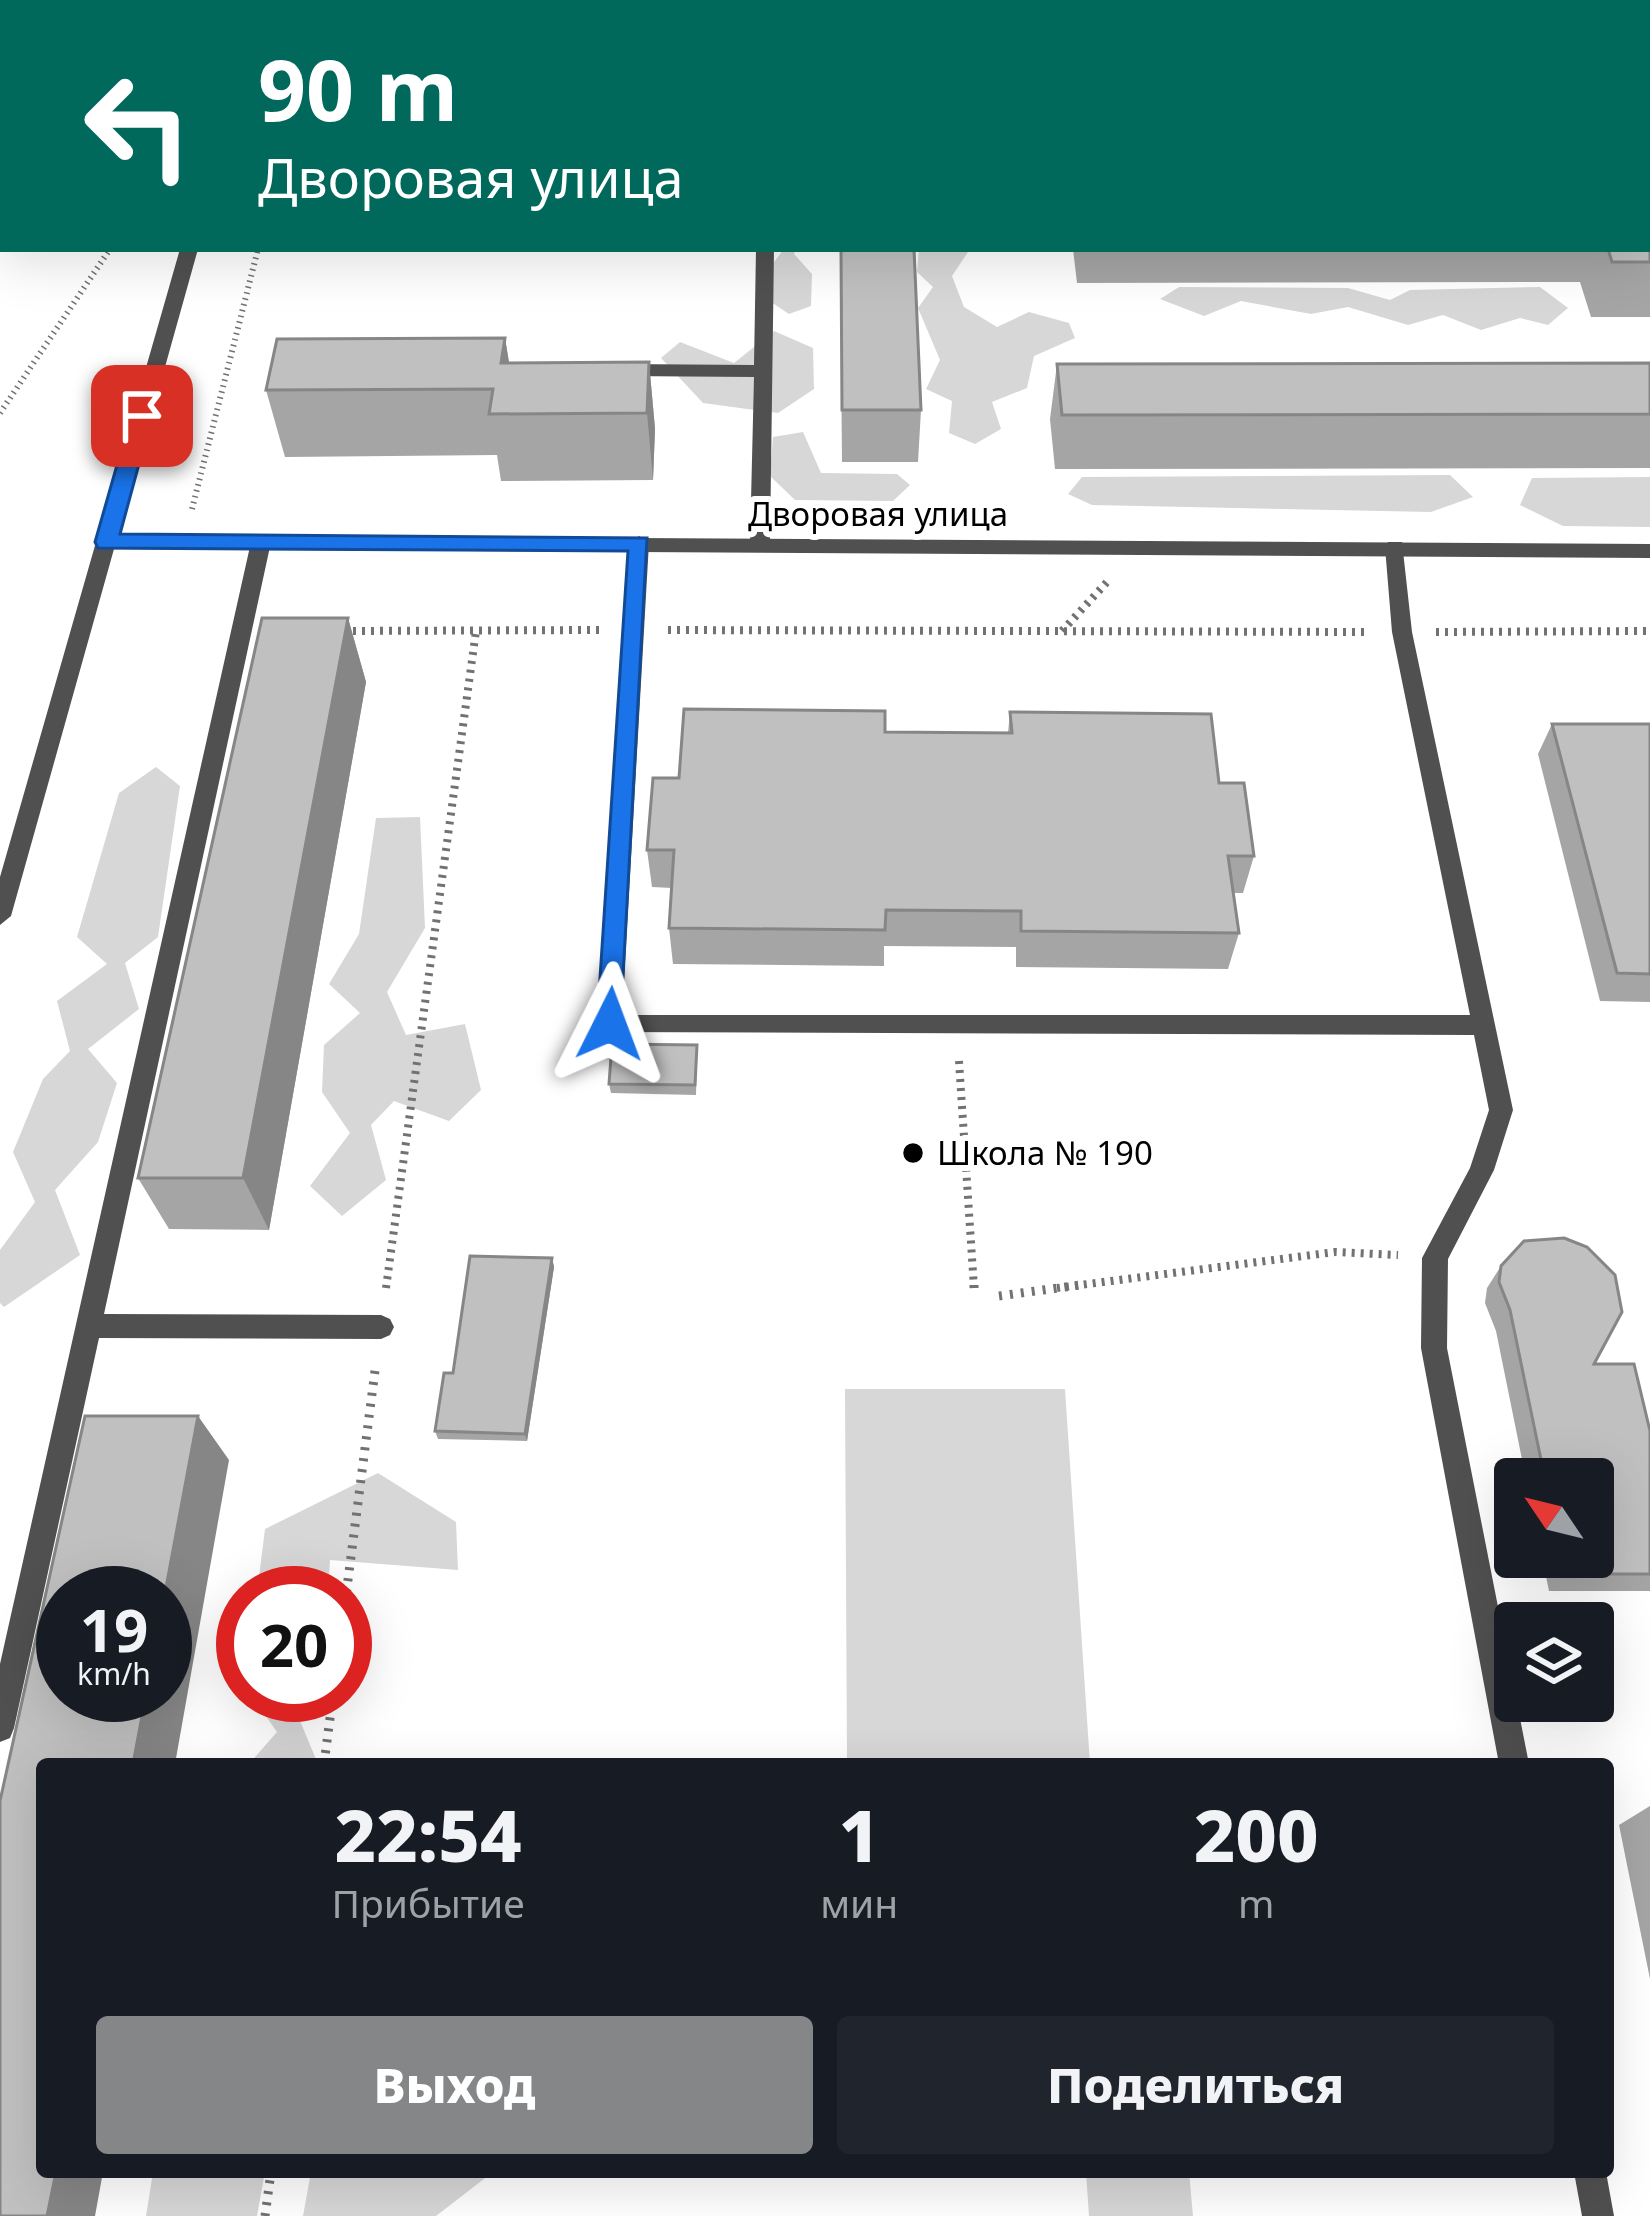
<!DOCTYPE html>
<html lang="ru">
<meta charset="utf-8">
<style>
:root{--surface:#171b24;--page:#20242c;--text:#f1f3f6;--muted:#9ea1a6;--accent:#858687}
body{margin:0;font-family:"Noto Sans",sans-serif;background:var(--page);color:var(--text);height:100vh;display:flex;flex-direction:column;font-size:45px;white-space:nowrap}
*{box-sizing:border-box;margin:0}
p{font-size:39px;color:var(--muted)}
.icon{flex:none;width:66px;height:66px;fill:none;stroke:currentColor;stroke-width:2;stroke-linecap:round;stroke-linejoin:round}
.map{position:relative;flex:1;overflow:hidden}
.details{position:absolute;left:36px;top:1758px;width:1578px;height:420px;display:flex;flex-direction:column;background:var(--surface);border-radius:12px;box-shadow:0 12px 48px #0002}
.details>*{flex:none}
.guide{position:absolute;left:0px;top:0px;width:1650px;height:252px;box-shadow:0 12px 48px #0002;background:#00695c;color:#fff;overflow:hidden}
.needle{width:78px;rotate:305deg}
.tools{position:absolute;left:1494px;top:1458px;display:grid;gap:24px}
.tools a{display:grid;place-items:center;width:120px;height:120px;border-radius:12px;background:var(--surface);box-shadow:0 12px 48px #0002;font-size:60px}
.speed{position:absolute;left:36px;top:1566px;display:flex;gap:24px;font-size:60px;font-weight:700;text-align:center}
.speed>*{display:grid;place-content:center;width:156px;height:156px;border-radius:50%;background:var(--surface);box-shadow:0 12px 48px #0002;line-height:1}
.speed small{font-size:30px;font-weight:400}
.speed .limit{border:18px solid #d22;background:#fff;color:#111}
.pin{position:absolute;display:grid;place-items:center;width:102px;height:102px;color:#fff;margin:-51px;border-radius:24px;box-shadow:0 6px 18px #0006}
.me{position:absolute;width:132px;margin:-66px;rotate:3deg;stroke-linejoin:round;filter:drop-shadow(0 0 9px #0008)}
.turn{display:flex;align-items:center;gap:42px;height:252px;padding:0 60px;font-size:54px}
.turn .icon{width:156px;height:156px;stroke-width:2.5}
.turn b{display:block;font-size:84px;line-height:102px}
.eta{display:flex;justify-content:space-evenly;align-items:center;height:204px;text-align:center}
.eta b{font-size:72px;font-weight:800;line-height:84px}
.primary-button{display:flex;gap:24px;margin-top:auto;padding:24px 60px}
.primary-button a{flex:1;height:138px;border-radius:12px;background:var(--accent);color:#fff;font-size:48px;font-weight:800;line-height:138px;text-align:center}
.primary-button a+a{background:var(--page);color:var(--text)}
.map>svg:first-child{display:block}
.green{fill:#d7d7d7}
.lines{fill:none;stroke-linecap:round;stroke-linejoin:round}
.path-far2{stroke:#727272;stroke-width:6;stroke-dasharray:1.5 4.5;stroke-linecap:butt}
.path-far1{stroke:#727272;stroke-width:8;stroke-dasharray:3 6;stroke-linecap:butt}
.path{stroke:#727272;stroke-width:9;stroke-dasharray:3 8;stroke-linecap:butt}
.lane{fill:#505050;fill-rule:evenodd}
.street{fill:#505050;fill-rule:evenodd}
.wall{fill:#a5a5a5}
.shaded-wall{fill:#868686}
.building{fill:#c0c0c0;stroke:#868686;stroke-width:3}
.route{fill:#1a73e8;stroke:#114b97;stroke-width:3}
.poi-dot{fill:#000;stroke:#fff;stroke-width:4.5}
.labels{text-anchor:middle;stroke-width:12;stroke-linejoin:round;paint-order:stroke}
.street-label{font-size:33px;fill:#000;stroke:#fff}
.poi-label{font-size:33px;fill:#000;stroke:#fff;text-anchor:start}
</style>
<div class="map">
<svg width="1650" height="2216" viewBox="0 0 1650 2216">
<rect width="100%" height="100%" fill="#fff"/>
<path class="green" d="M 784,249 L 796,249 L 794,254 L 812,274 L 811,306 L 789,314 L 768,300 L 771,266 Z
M 919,249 L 970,249 L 952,276 L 964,307 L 997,327 L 1029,312 L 1069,323 L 1075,338 L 1034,356 L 1027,388 L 992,402 L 1001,429 L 975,444 L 949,433 L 952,401 L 926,389 L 940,360 L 918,308 L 933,287 L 917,272 Z
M 1179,287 L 1348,288 L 1390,300 L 1410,290 L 1540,287 L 1568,308 L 1548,325 L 1520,318 L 1481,330 L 1443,315 L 1408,325 L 1348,307 L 1311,314 L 1241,301 L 1204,316 L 1160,299 Z
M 774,331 L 813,348 L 814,389 L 778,413 L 703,403 L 661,358 L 680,342 L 734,363 Z
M 803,432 L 821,473 L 897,474 L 910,485 L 893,501 L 795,500 L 770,476 L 773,437 Z
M 1450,475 L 1473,497 L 1431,512 L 1092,505 L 1068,494 L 1082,477 Z
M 1650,477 L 1650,527 L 1563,526 L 1520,505 L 1532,478 Z
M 156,767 L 180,786 L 158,937 L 125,963 L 139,1009 L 88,1049 L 117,1083 L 98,1142 L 55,1190 L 80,1255 L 4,1307 L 0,1303 L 0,1250 L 35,1202 L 13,1152 L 43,1079 L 70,1051 L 57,1001 L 107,964 L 77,937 L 119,793 Z
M 420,817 L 425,928 L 387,992 L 406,1035 L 465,1024 L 481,1090 L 449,1121 L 394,1101 L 371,1125 L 386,1180 L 342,1216 L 310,1186 L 350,1133 L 322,1092 L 324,1045 L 360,1013 L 329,984 L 359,934 L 376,818 Z
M 845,1389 L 1065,1389 L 1090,1764 L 847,1764 Z
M 378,1473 L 456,1522 L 458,1570 L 330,1560 L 328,1593 L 257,1593 L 265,1529 Z
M 251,1695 L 312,1695 L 300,1721 L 318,1764 L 249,1764 L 277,1732 Z
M 153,2172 L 265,2172 L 257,2216 L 146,2216 Z
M 311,2172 L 493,2172 L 436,2216 L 303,2216 Z
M 1086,2172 L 1189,2172 L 1193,2216 L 1089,2216 Z"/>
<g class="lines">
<path class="path-far2" d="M 0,413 L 110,249
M 192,509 L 258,249"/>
<path class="path-far1" d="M 668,630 L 1367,632
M 344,631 L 599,630
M 1062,631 L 1107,582
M 1436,632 L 1650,631
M 959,1061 L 974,1288
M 386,1288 L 476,631
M 1057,1288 L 1335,1252 L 1398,1255"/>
<path class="path" d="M 974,1285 L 974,1293
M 999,1296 L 1080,1285
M 345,1603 L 376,1363
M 324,1764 L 333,1695
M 265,2216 L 271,2172"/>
<path class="lane" d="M 762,0 L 778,0 L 778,3 L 762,3 Z
M 756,249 L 774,249 L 770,543 L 760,550 L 750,543 L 754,377 L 621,376 L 612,370 L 621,364 L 754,365 Z
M 261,535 L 271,542 L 104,1314 L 381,1315 L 390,1319 L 394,1327 L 390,1335 L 381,1339 L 99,1338 L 14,1728 L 10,1738 L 0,1742 L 0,1664 L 251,542 Z
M 639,536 L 649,543 L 622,1015 L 1470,1015 L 1392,632 L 1385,547 L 1388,542 L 1402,542 L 1412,632 L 1513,1110 L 1494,1170 L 1448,1259 L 1447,1348 L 1529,1764 L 1499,1764 L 1421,1348 L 1422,1258 L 1470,1168 L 1489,1110 L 1474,1035 L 602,1032 L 598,1025 L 629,543 Z
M 1574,2172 L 1606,2172 L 1614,2216 L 1582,2216 Z"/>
<path class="street" d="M 252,0 L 268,0 L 251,3 Z
M 180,249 L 198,249 L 118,535 L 1650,544 L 1650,558 L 114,549 L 11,916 L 0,925 L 0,877 Z"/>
</g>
<path class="wall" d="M 839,0 L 1027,0 L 1027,3 L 839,3 Z
M 1509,0 L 1611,0 L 1612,2 L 1633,3 L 1510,3 Z
M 1650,70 L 1650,317 L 1591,317 L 1580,282 L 1077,283 L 1073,249 L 1647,249 Z
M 840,249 L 921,410 L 918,462 L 842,462 Z
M 505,338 L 509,363 L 649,362 L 655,429 L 653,480 L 501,481 L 497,455 L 285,457 L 266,390 Z
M 1650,363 L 1650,468 L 1055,469 L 1050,419 L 1057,364 Z
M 348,618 L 366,682 L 269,1230 L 169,1229 L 138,1178 Z
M 1010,712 L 1219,783 L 1254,856 L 1243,893 L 1233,893 L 1239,933 L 1228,969 L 1016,967 L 1016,947 L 884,946 L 884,966 L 673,964 L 669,928 L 672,888 L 652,887 L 647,850 L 885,732 L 1008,733 Z
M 1552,724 L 1650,724 L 1650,1002 L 1600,1001 L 1538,754 Z
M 697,1045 L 696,1095 L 611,1093 L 609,1084 Z
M 552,1258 L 554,1267 L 527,1441 L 438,1439 L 435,1431 L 453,1373 Z
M 1501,1266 L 1594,1364 L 1650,1431 L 1650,1591 L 1549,1591 L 1542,1557 L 1593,1557 L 1593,1479 L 1526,1479 L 1496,1331 L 1485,1303 L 1487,1288 Z
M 1650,1806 L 1650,1979 L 1619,1825 Z"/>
<path class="shaded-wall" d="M 505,338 L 516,405 L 501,363 Z
M 649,362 L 655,429 L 653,480 L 647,413 Z
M 348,618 L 366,682 L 269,1230 L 243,1178 Z
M 552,1258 L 554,1267 L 527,1441 L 525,1434 Z
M 198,1416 L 229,1460 L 175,1764 L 133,1764 L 146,1695 L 165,1695 L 165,1593 Z
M 56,2172 L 103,2172 L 95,2216 L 47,2216 Z"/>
<path class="building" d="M 839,0 L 904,0 L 904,3 L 839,3 Z
M 1546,0 L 1611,0 L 1612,2 L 1633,3 L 1521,2 L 1547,2 Z
M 1647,63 L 1650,70 L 1650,262 L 1612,262 L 1608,249 L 1647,249 Z
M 841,249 L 914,249 L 921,410 L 842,410 Z
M 505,338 L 501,363 L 649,362 L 647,413 L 489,414 L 493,389 L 266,390 L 277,339 Z
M 1650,363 L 1650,414 L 1062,415 L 1057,364 Z
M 262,618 L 348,618 L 243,1178 L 138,1178 Z
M 684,709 L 885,711 L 885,732 L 1012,733 L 1010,712 L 1211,714 L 1219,783 L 1244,783 L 1254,856 L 1228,856 L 1239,933 L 1021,931 L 1021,911 L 886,910 L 885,930 L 669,928 L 674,850 L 647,850 L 653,778 L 679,778 Z
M 1552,724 L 1650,724 L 1650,974 L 1617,973 Z
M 612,1044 L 697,1045 L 695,1085 L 609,1084 Z
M 1564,1238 L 1587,1247 L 1615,1275 L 1622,1312 L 1594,1364 L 1634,1364 L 1650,1431 L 1650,1574 L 1565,1574 L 1562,1557 L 1593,1557 L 1593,1479 L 1545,1479 L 1510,1310 L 1499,1282 L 1501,1266 L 1524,1241 Z
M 470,1256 L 552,1258 L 525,1434 L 435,1431 L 444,1373 L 453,1373 Z
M 85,1416 L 198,1416 L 165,1593 L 63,1593 L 63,1695 L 146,1695 L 133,1764 L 42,1764 L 42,2172 L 56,2172 L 47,2216 L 0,2216 L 0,1801 Z"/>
<path class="route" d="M 142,409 L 152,416 L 120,534 L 647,538 L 620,1032 L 610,1035 L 597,1024 L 628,551 L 98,548 L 95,542 L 131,416 Z"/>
<circle class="poi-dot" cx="913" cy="1153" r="12"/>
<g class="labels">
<g class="street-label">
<text x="878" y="526">Дворовая улица</text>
</g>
<g class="poi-label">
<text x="937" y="1165">Школа № 190</text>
</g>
</g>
</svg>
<div class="tools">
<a><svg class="needle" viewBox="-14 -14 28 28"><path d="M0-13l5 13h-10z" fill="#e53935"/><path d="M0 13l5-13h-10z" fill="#9ea1a6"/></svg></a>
<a><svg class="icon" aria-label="layers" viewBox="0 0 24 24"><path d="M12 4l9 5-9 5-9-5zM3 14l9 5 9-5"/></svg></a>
</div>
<div class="speed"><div>19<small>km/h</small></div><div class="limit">20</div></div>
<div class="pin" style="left:142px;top:416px;background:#d93025"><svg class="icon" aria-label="arrive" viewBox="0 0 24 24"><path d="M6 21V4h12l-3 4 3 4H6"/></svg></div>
<svg class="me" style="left:610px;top:1024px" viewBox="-20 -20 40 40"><path d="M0-17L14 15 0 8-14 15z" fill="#1a73e8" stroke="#fff" stroke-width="4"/></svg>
<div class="guide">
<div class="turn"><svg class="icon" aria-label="left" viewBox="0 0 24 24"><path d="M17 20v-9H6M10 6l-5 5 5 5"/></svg><div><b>90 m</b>Дворовая улица</div></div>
</div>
<section class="details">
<div class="eta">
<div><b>22:54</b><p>Прибытие</p></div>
<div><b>1</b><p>мин</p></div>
<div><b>200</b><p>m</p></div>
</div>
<div class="primary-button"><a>Выход</a><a>Поделиться</a></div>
</section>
</div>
